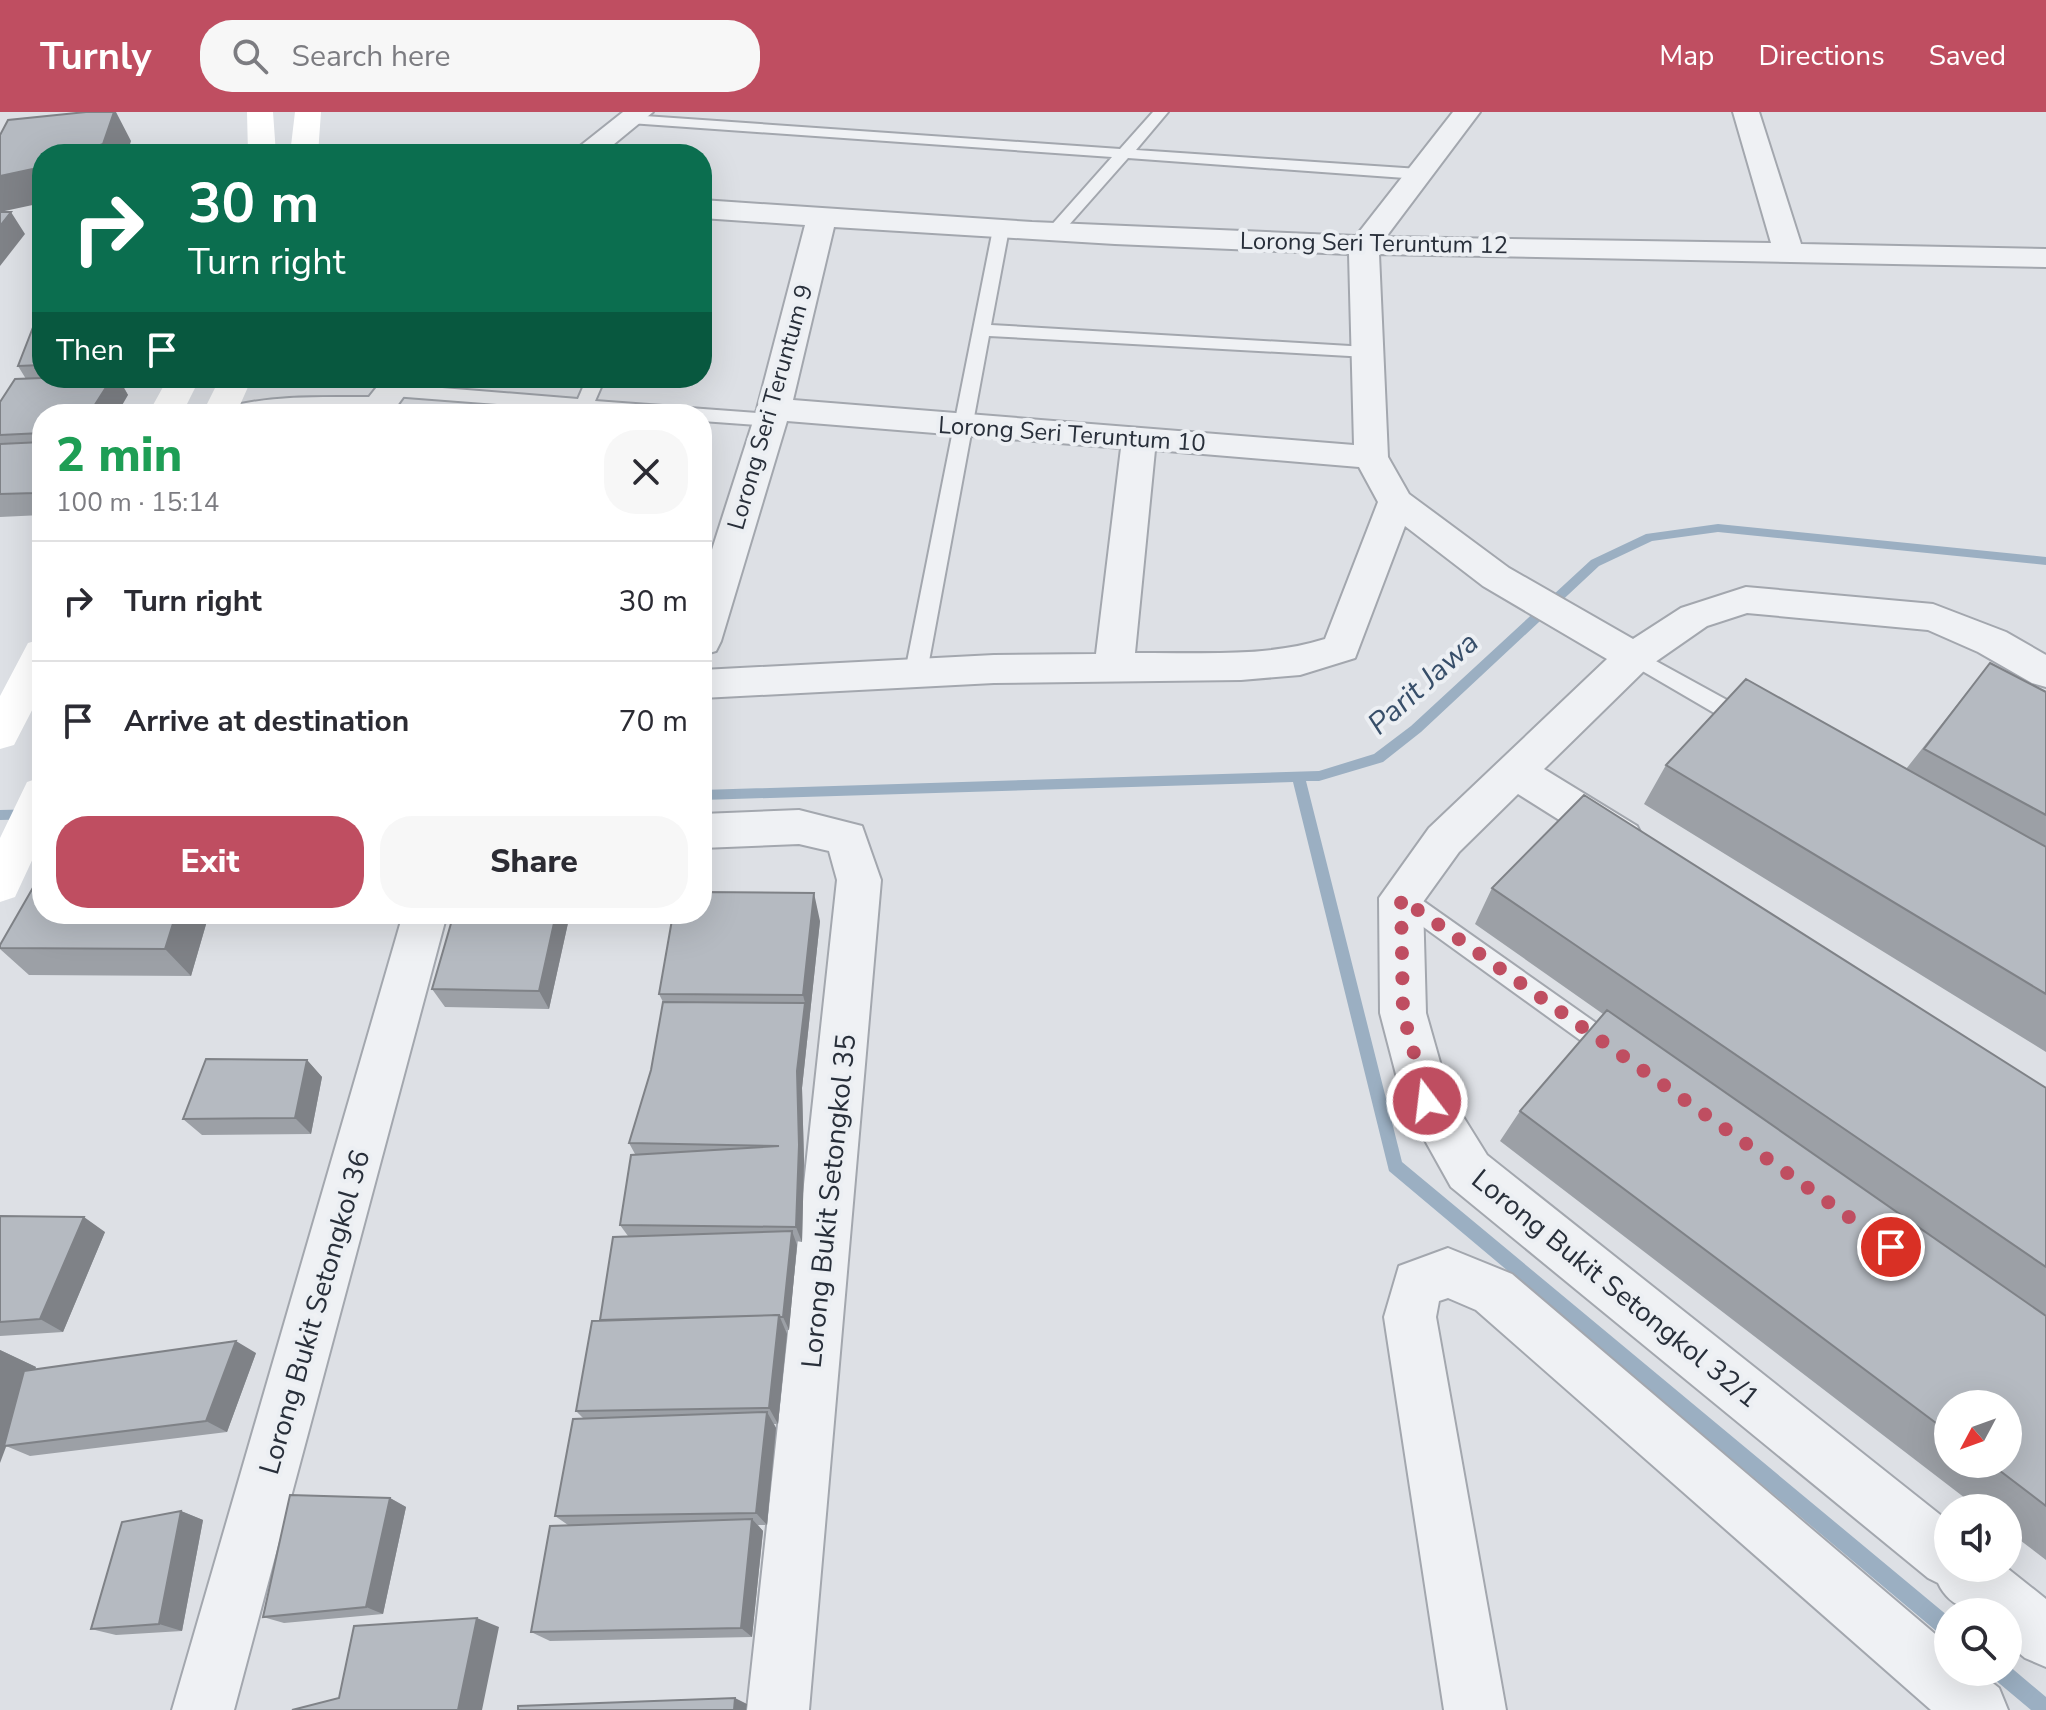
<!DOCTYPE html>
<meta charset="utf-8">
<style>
:root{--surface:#fff;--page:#f7f7f7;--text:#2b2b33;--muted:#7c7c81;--line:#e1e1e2;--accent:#bf4e61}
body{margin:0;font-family:"Nunito Sans",sans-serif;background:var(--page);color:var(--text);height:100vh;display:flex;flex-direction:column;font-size:30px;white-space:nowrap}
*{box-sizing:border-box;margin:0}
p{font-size:26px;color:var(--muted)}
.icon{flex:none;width:44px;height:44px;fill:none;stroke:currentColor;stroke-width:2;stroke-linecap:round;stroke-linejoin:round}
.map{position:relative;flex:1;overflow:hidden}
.sheet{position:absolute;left:32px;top:292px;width:680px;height:520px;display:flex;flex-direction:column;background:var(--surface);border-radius:32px;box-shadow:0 8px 32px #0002}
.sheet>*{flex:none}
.banner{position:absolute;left:32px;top:32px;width:680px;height:244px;border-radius:32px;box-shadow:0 8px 32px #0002;background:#0b6e4f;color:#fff;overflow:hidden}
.needle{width:52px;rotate:229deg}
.tools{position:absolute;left:1934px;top:1278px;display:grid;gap:16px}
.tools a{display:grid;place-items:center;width:88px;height:88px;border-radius:50%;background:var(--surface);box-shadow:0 8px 32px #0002;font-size:40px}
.pin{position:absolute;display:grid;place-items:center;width:68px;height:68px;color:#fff;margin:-34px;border:4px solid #fff;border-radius:50%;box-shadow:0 2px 8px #0007}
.me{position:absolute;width:88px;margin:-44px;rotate:345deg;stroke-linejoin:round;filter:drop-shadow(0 0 6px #0008)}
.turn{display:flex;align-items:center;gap:28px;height:168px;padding:0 24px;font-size:36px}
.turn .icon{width:104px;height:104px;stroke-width:2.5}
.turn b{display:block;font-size:56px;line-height:68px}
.then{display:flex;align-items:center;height:76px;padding:0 24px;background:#0003;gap:16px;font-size:30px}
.round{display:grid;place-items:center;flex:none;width:84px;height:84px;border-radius:32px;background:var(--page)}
.overview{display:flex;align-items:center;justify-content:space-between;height:136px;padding:0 24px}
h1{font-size:48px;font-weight:800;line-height:60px;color:#1e9e55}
.cta{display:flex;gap:16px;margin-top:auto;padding:16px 24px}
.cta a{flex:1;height:92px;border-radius:32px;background:var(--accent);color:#fff;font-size:32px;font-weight:800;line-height:92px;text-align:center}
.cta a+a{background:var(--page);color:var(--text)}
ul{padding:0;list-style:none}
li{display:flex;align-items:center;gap:24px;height:120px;padding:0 24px;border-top:2px solid var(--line)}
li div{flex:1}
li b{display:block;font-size:30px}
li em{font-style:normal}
header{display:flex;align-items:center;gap:48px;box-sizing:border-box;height:112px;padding:0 40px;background:var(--accent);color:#fff}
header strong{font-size:38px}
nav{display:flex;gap:44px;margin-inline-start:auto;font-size:28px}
.search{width:560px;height:72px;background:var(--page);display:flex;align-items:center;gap:20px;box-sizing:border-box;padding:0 28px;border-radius:32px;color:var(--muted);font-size:30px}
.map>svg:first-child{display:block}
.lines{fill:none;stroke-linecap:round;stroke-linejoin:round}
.stream{fill:#9bafc2;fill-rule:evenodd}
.lane-casing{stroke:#a3a7ae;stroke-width:4}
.street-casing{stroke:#a3a7ae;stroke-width:4}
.lane{fill:#eff1f4;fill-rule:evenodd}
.street{fill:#eff1f4;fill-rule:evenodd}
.secondary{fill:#fff;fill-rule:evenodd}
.wall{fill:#9ca0a6;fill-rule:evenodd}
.shaded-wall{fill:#7f8287}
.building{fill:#b5bac1;stroke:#7f8287;stroke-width:2}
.route{stroke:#bf4e61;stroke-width:14;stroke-dasharray:0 25.2}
.labels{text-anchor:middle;stroke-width:8;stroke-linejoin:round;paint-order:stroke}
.far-street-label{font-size:24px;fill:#282f3a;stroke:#eceff3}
.street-label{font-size:28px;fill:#282f3a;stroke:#eceff3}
.water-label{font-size:30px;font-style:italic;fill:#374e69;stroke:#eceff3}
</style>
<header>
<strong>Turnly</strong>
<div class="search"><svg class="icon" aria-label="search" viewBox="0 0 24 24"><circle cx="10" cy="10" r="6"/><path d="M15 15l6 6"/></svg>Search here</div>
<nav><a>Map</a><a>Directions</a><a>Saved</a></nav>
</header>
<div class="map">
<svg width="2046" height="1598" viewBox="0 0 2046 1598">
<rect width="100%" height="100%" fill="#dde0e5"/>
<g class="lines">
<path class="stream" d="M 1718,412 L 2046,445 L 2046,453 L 1718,420 L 1652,429 L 1599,454 L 1421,620 L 1383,650 L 1319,669 L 1306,669 L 1402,1050 L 1948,1504 L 1948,1525 L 1941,1523 L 1389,1059 L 1293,670 L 702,688 L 702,678 L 1319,659 L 1374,642 L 1411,614 L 1591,448 L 1646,422 Z
M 42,697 L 42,707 L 0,708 L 0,698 Z
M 2008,1553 L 2046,1585 L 2046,1598 L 2031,1598 L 1994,1567 L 1991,1560 L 2008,1560 Z"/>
<g class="lane-casing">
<path id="lane" d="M 1153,0 L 1168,0 L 1136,38 L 1419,57 L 1427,62 L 1419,67 L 1128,46 L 1060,123 L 1054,125 L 1046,120 L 1048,117 L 1112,45 L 630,11 L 623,7 L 630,3 L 1120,37 Z
M 1001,112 L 1009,117 L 991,213 L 1367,235 L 1376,240 L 1367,245 L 989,224 L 927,560 L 924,565 L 908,565 L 905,560 L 993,117 Z
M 587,266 L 605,266 L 595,289 L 770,302 L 779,308 L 770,314 L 702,309 L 702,302 L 590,300 L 571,302 L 573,298 L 393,284 L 384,278 L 393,272 L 578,287 Z
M 1634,537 L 1756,604 L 1759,610 L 1756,616 L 1748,618 L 1740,616 L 1627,550 L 1623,545 L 1627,540 Z
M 1401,776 L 1409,779 L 1623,930 L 1627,938 L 1623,946 L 1614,949 L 1605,946 L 1393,793 L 1389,786 L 1393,779 Z"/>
</g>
<g class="street-casing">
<path id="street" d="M 623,0 L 653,0 L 602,42 L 570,42 Z
M 1453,0 L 1480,0 L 1386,125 L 1771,131 L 1733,0 L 1759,0 L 1801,132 L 2046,137 L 2046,155 L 1379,142 L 1388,345 L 1409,382 L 1509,456 L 1633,527 L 1681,496 L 1746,475 L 1933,492 L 2006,520 L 2046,543 L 2046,575 L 2032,571 L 1978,540 L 1928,518 L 1747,501 L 1707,514 L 1648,555 L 1544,657 L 1637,714 L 1643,726 L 1637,738 L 1622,743 L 1607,738 L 1518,682 L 1459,740 L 1423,790 L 1426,901 L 1449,982 L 1487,1043 L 1948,1409 L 1948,1456 L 2007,1456 L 2046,1487 L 2046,1555 L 2025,1546 L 2008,1532 L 2008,1500 C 1980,1500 1952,1501 1938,1471 L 1928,1466 L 1451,1075 L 1403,989 L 1380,901 L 1379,786 L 1429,716 L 1607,547 L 1483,474 L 1405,414 L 1355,546 L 1300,563 L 1241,568 L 994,571 L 702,586 L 702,558 L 994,543 L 1096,542 L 1121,336 L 787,309 L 721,529 L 716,539 L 702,543 L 702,469 L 757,297 L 805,113 L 702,106 L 702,88 L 1032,110 L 1356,124 ZM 834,115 L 1115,132 L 1349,142 L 1354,333 L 793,288 ZM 1155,338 L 1359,355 L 1378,390 L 1325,527 C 1265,546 1198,540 1135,541 Z
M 384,266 L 417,266 L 391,302 L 223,302 L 228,295 C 274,283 322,285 369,285 Z
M 799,698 L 862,714 L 881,768 L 809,1598 L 747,1598 L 837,768 L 829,739 L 799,732 L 702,736 L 702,702 Z
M 403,802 L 447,802 L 234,1598 L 172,1598 Z
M 1448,1136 L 1512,1162 L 1948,1533 L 1948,1560 L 1979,1560 L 1999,1576 L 2008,1598 L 1931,1598 L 1476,1198 L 1448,1186 L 1439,1189 L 1436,1205 L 1506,1598 L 1444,1598 L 1384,1205 L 1399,1154 Z"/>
</g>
<use href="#lane" class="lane"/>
<use href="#street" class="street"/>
<path class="secondary" d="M 247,0 L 273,0 L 276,42 L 248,42 Z
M 295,0 L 321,0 L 318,42 L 290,42 Z
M 168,266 L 200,266 L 182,302 L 148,302 Z
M 220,266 L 252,266 L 236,302 L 202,302 Z
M 42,527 L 42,579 L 14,633 L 0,637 L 0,584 L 28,531 Z
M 42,665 L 42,727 L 15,785 L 0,790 L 0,726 L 27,670 Z"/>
</g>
<path class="wall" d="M 42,204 L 42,266 L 137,266 L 134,272 L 122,272 L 128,283 L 42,302 L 42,403 L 0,405 L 0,290 L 26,267 L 18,254 Z
M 1990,551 L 2046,580 L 2046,940 L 1644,692 L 1666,653 L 1906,657 Z
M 1492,776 L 2046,976 L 2046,1448 L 2008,1419 L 2008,1396 L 1978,1396 L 1500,1029 L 1520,999 L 1603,902 L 1475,812 ZM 1948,1292 L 2008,1352 L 1948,1352 Z
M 42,802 L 209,802 L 191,864 L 29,863 L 0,837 L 0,833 Z
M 478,802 L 570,802 L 549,897 L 445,895 L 432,877 L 476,808 Z
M 820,809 L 802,976 L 804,1049 L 802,1130 L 796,1129 L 797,1133 L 789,1218 L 786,1218 L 787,1222 L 778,1312 L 774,1312 L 776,1316 L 767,1413 L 758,1413 L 763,1419 L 752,1525 L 550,1529 L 531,1520 L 568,1413 L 555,1404 L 583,1306 L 576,1299 L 600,1209 L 628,1124 L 620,1113 L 635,1042 L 629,1031 L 651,958 L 663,890 L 659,882 Z
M 307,948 L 322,965 L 311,1022 L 202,1023 L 183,1007 Z
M 0,1104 L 105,1120 L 63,1220 L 0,1224 Z
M 0,1238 L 36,1255 L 35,1257 L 256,1241 L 227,1320 L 30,1344 L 6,1334 Z
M 390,1386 L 406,1395 L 383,1502 L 284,1511 L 263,1505 Z
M 181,1399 L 203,1408 L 182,1519 L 116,1523 L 91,1517 Z"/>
<path class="shaded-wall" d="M 114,0 L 116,0 L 131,29 L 127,42 L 76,42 Z
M 42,55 L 42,91 L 0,100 L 0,64 Z
M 11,100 L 25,122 L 0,154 L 0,114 Z
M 112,266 L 118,266 L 128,283 L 117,302 L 89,302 Z
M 42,369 L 42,390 L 36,381 Z
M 814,781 L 820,809 L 802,976 L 804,1049 L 802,1130 L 796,1115 L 797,959 L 805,891 L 803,883 Z
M 176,802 L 209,802 L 191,864 L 165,837 Z
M 556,802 L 570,802 L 549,897 L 539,879 Z
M 307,948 L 322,965 L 311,1022 L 295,1006 Z
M 84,1105 L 105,1120 L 63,1220 L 40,1207 Z
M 792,1119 L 797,1133 L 789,1218 L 783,1205 Z
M 779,1203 L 787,1222 L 778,1312 L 769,1296 Z
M 236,1229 L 256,1241 L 227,1320 L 206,1309 Z
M 0,1238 L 36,1255 L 0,1351 Z
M 767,1300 L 776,1316 L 767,1413 L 756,1401 Z
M 390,1386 L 406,1395 L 383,1502 L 366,1495 Z
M 181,1399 L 203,1408 L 182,1519 L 159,1512 Z
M 752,1407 L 763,1419 L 752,1525 L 741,1516 Z
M 477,1506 L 499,1515 L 482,1598 L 458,1598 Z
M 735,1586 L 747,1592 L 746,1598 L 734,1598 Z"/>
<path class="building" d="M 86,0 L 114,0 L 103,32 L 76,42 L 42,42 L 42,55 L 0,64 L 0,23 L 8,8 Z
M 0,100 L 11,100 L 0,114 Z
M 42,204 L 42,253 L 18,254 L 37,205 Z
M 42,266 L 112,266 L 89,302 L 42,302 L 42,321 L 0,323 L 0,290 L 15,267 Z
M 42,330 L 42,369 L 36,381 L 0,382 L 0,332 Z
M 1990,551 L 2046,580 L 2046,703 L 1924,637 Z
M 1746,567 L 2046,735 L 2046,882 L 1666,653 Z
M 1584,683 L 2046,976 L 2046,1155 L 1492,776 Z
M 42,760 L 42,802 L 176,802 L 165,837 L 0,836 L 0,833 Z
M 702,780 L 814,781 L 803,883 L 659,882 L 673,802 L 702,802 Z
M 478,802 L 556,802 L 539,879 L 432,877 L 452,808 L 476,808 Z
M 663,890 L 805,891 L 797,959 L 799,1033 L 796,1115 L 620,1113 L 631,1043 L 779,1034 L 629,1031 L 651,958 Z
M 1607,898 L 2046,1204 L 2046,1394 L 1991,1352 L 2008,1352 L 2008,1292 L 1948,1292 L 1948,1320 L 1520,999 Z
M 206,947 L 307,948 L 295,1006 L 183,1007 Z
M 0,1104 L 84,1105 L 40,1207 L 0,1210 Z
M 792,1119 L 783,1205 L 780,1205 L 779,1203 L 600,1208 L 613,1125 Z
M 779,1203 L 769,1296 L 576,1299 L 592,1209 Z
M 236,1229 L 206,1309 L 4,1334 L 24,1259 Z
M 767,1300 L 756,1401 L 555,1404 L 573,1307 Z
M 290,1383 L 390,1386 L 366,1495 L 263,1505 Z
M 181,1399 L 159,1512 L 91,1517 L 122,1410 Z
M 752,1407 L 741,1516 L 531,1520 L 550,1414 Z
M 477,1506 L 458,1598 L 292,1598 L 339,1586 L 354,1514 Z
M 735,1586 L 734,1598 L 518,1598 L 518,1594 Z"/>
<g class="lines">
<path class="route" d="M 1427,989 L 1403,901 L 1401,786 L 1891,1135"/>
</g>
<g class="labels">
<g class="far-street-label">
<text transform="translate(1374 131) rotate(1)" y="8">Lorong Seri Teruntum 12</text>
<text transform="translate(770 295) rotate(-74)" y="8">Lorong Seri Teruntum 9</text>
<text transform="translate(1072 322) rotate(4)" y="8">Lorong Seri Teruntum 10</text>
</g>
<g class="street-label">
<text transform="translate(828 1089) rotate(-84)" y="10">Lorong Bukit Setongkol 35</text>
<text transform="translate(1616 1176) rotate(39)" y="10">Lorong Bukit Setongkol 32/1</text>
<text transform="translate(314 1200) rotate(-74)" y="10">Lorong Bukit Setongkol 36</text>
</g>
<g class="water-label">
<text transform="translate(1423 571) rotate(-42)" y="10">Parit Jawa</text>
</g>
</g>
</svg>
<div class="tools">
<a><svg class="needle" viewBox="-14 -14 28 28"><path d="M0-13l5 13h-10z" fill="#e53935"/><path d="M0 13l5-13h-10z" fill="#7c7c81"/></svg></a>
<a><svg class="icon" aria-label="sound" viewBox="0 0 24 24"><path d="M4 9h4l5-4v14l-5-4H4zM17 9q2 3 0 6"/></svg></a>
<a><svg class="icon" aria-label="search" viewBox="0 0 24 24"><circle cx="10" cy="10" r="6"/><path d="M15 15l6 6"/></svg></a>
</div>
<div class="pin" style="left:1891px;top:1135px;background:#d93025"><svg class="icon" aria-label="arrive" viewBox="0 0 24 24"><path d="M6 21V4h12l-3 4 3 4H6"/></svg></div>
<svg class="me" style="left:1427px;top:989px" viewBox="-20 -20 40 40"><circle r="17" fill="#bf4e61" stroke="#fff" stroke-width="3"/><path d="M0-11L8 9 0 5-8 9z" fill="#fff"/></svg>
<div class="banner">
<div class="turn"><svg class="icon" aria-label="right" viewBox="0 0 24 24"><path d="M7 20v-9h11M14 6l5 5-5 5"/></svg><div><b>30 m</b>Turn right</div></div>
<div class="then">Then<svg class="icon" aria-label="arrive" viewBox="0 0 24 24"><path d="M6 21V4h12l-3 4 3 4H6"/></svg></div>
</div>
<section class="sheet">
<div class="overview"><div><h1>2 min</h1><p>100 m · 15:14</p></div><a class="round"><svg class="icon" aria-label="close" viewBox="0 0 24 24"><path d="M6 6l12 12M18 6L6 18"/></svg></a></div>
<ul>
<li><svg class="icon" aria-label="right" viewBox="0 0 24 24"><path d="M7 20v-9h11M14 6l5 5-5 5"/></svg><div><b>Turn right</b></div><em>30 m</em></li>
<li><svg class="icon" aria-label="arrive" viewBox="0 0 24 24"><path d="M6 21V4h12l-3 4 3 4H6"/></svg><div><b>Arrive at destination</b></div><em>70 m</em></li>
</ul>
<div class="cta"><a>Exit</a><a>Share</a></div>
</section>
</div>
